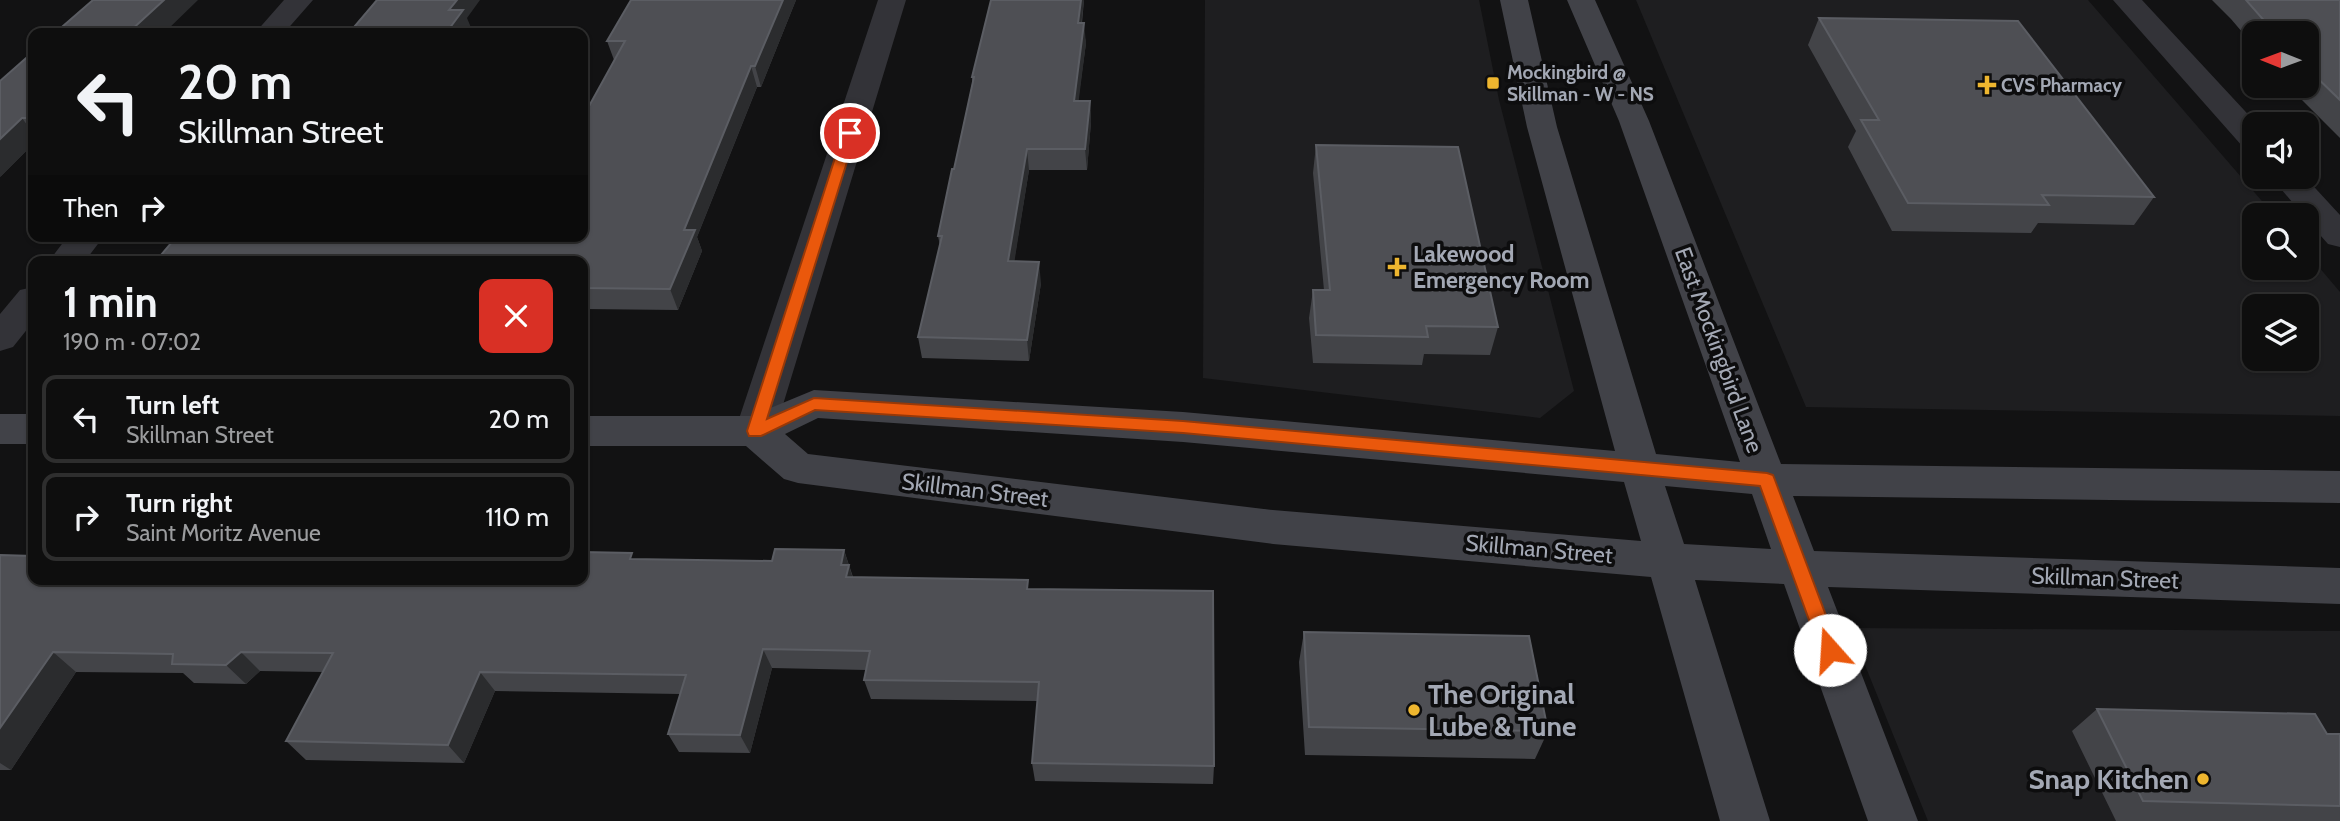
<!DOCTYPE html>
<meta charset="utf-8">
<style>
:root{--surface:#0e0e0e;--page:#171717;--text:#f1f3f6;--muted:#9b9c9e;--line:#2e2e2e}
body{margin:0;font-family:Cabin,sans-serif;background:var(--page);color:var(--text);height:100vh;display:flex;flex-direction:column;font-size:26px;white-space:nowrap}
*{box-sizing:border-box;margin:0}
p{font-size:23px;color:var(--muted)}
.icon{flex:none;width:38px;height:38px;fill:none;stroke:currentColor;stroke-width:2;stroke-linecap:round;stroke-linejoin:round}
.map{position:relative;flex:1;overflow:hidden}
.sheet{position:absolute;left:28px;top:256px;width:560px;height:329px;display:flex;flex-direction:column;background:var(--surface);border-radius:14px;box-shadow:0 2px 5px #0004,0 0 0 2px var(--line)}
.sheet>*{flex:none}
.guide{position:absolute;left:28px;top:28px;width:560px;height:214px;border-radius:14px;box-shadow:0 2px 5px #0004,0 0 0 2px var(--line);background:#0e0e0e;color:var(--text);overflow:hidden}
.needle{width:46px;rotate:271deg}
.buttons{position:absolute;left:2242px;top:21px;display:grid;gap:14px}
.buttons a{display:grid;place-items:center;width:77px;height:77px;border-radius:14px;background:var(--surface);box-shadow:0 2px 5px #0004,0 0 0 2px var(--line);font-size:35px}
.pin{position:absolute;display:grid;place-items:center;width:60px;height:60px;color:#fff;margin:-30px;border:4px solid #fff;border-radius:50%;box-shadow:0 2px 7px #0007}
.me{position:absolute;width:77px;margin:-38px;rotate:341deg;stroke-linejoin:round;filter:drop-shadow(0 0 5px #0008)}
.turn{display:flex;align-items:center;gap:24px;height:147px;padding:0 35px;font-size:32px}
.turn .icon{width:91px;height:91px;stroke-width:2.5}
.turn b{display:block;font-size:49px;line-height:60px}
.then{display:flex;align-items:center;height:66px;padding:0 35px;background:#0003;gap:14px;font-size:26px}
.round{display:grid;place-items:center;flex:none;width:74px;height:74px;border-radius:14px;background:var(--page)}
.summary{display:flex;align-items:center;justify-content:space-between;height:119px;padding:0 35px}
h1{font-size:42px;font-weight:700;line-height:52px}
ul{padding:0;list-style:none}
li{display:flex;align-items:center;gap:21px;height:88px;margin:0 14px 10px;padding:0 21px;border:4px solid var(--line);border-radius:14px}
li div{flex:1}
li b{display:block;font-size:26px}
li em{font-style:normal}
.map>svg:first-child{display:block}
.built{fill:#1e1e20;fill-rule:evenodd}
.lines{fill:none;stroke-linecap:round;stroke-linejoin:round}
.minor{fill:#333338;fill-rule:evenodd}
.secondary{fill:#414248;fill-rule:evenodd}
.wall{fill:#434448}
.shaded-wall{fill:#2b2c2e}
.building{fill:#4e4f54;stroke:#5b5d63;stroke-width:2}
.route{fill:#ea580c;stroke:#983908;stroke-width:2}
.poi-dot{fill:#eeb62f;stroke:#0d0d0e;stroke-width:2.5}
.labels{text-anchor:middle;stroke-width:7;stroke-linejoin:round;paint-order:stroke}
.far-poi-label{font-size:19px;font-weight:bold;fill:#a3a8b4;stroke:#0d0d0e;text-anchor:start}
.poi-label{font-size:23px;font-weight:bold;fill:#a3a8b4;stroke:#0d0d0e;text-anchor:start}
.street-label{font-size:23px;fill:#a3a8b4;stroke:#0d0d0e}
.near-poi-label{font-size:28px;font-weight:bold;fill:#a3a8b4;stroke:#0d0d0e;text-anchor:start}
</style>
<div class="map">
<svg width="2340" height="821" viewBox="0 0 2340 821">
<rect width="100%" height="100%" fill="#121213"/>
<path class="built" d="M 1205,0 L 1479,0 L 1499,100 L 1574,391 L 1540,418 L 1203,378 Z
M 1636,0 L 2088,0 L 2274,215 L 2254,215 L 2254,268 L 2306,268 L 2307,253 L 2340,292 L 2340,416 L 1806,407 ZM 2254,306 L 2306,306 L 2306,359 L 2254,359 Z
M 1850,628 L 2340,631 L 2340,821 L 1928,821 Z"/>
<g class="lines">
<path class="minor" d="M 284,0 L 313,0 L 284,33 L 255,33 Z
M 878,0 L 906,0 L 775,431 L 769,441 L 755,446 L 741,441 L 735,431 Z
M 2113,0 L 2142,0 L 2257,124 L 2254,124 L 2254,149 L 2243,147 Z
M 2271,177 L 2305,177 L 2340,215 L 2340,247 L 2328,244 L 2306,219 L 2306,215 L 2303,215 Z
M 68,236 L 104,236 L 85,261 L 49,261 Z
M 33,287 L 33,322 L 13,347 L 0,351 L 0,314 L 20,290 Z"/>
<path class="secondary" d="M 1500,0 L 1528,0 L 1557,127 L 1656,454 L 1740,462 L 1619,121 L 1567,0 L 1595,0 L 1649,121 L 1781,464 L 2340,471 L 2340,503 L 1793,496 L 1814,551 L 2340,568 L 2340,604 L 1828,587 L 1918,821 L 1868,821 L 1784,584 L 1695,580 L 1770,821 L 1720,821 L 1651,577 L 1273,544 L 798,483 L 784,479 L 746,446 L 583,446 L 583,416 L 751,416 L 814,390 L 1183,412 L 1615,451 L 1527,127 ZM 818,418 L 1183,442 L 1624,482 L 1641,541 L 1273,510 L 808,454 L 785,434 ZM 1665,486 L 1752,494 L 1771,549 L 1684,544 Z
M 0,414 L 33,414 L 33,444 L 0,444 Z"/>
</g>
<path class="wall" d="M 631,0 L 796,0 L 761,87 L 757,87 L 697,237 L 702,251 L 678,310 L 583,309 L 583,236 L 614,60 L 607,41 Z
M 991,0 L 1084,0 L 1082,23 L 1086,43 L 1078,101 L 1090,101 L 1091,122 L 1087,170 L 1029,170 L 1014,261 L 1041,283 L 1029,361 L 922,358 L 918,337 L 940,246 L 938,236 L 954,169 L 972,84 L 972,77 Z
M 2212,0 L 2340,0 L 2340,138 L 2288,86 L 2306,86 L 2306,33 L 2254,33 L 2254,46 L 2231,19 Z
M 1819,18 L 2154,197 L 2134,225 L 2038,223 L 2031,233 L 1892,231 L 1848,147 L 1856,131 L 1808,45 Z
M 33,52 L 33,144 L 0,177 Z
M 1316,145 L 1498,327 L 1490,355 L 1424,354 L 1422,365 L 1313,363 L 1309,318 L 1313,290 L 1324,290 L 1313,173 Z
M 844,550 L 853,577 L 1029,589 L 1214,766 L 1213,784 L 1035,781 L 1032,763 L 1038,701 L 871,699 L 864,680 L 866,670 L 772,668 L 750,753 L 679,752 L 668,734 L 680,694 L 495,691 L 464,763 L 306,760 L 286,741 L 323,672 L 260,671 L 246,684 L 194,683 L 183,673 L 76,672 L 11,770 L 0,770 L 0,555 L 583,579 L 635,559 L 772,561 Z
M 1304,632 L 1548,731 L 1535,759 L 1305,755 L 1299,662 Z
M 2097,709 L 2327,734 L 2340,734 L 2340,821 L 2116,821 L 2072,731 Z"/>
<path class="shaded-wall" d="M 164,0 L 198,0 L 164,33 L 128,33 Z
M 457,0 L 480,0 L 467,18 L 472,30 L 470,33 L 446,33 L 449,10 Z
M 783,0 L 796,0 L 761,87 L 755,66 Z
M 1081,0 L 1084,0 L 1079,43 L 1078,23 Z
M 1084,23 L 1086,43 L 1076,122 L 1074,101 Z
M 751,66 L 757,87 L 697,237 L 702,251 L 678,310 L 670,289 L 684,230 Z
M 1090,101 L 1091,122 L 1087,170 L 1085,149 Z
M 22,118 L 33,133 L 33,144 L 0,177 L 0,139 Z
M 1027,149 L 1029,170 L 1011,283 L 1008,261 Z
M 1039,262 L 1041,283 L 1029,361 L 1027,340 Z
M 844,550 L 855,585 L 852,597 L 841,565 Z
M 763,649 L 772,668 L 750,753 L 740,735 Z
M 53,652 L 76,672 L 11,770 L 0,763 L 0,728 Z
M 241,652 L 260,671 L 246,684 L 226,665 Z
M 480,672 L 495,691 L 464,763 L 448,745 Z"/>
<path class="building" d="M 93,0 L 164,0 L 128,33 L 55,33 Z
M 377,0 L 457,0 L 449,10 L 463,10 L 446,33 L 349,33 Z
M 631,0 L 783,0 L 755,66 L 751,66 L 684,230 L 695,230 L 670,289 L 583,288 L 583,261 L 156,261 L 177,236 L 583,236 L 583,117 L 625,41 L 607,41 Z
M 991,0 L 1081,0 L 1078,23 L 1084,23 L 1074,101 L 1090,101 L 1085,149 L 1027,149 L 1008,261 L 1039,262 L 1027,340 L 918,337 L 942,236 L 938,236 L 952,169 L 954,169 L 974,77 L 972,77 Z
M 2246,0 L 2340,0 L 2340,100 L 2306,67 L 2306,33 L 2275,33 Z
M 1819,18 L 2018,21 L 2154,197 L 2042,195 L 2049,205 L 1908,203 L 1861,120 L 1879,120 Z
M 33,52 L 33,118 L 22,118 L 0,139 L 0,81 Z
M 1316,145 L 1458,147 L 1498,327 L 1426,326 L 1428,337 L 1316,335 L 1313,290 L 1330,290 Z
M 775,549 L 844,550 L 841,565 L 849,565 L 846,577 L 1028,580 L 1027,589 L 1213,591 L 1214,766 L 1032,763 L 1039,682 L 864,680 L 870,651 L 763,649 L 740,735 L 668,734 L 686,675 L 480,672 L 448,745 L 286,741 L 333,653 L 241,652 L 226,665 L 172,664 L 173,654 L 53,652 L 0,728 L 0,555 L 33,556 L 33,579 L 583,579 L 583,552 L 632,553 L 630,559 L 772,561 Z
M 1304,632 L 1529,636 L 1548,731 L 1309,727 Z
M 2097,709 L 2315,714 L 2327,734 L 2340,734 L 2340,806 L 2143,801 Z"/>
<path class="route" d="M 850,129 L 856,133 L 767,419 L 814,398 L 1183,421 L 1767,473 L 1773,475 L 1775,480 L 1839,650 L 1836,655 L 1830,658 L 1823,655 L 1820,650 L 1760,486 L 1183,433 L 815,410 L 761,436 L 749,436 L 747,431 L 843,133 Z"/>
<g class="poi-dot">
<rect x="1486" y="76" width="14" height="14" rx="3.5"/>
<path d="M1983.5 74.5h7v7h7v7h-7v7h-7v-7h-7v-7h7z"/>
<path d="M1393.5 256.5h7v7h7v7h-7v7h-7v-7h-7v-7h7z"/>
<circle cx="1414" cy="710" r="7"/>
<circle cx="2203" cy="779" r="7"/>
</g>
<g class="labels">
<g class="far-poi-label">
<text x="1507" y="79">Mockingbird @<tspan x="1507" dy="22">Skillman - W - NS</tspan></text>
<text x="2001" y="92">CVS Pharmacy</text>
</g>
<g class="poi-label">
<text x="1413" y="262">Lakewood<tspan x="1413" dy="26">Emergency Room</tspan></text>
</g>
<g class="street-label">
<text transform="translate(1719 350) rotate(70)" y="8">East Mockingbird Lane</text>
<text transform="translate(975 490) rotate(7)" y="8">Skillman Street</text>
<text transform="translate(1539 549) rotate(5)" y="8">Skillman Street</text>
<text transform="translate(2105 578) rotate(2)" y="8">Skillman Street</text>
</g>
<g class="near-poi-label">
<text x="1428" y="704">The Original<tspan x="1428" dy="32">Lube &amp; Tune</tspan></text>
<text x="2189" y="789" text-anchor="end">Snap Kitchen</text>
</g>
</g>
</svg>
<div class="buttons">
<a><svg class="needle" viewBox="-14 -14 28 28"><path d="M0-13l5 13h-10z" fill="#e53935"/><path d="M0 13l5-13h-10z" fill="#9b9c9e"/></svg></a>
<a><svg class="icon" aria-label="sound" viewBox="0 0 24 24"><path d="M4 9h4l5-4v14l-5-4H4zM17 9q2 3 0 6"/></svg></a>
<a><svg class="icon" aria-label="search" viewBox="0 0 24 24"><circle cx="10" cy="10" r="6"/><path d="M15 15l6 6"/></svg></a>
<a><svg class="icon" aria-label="layers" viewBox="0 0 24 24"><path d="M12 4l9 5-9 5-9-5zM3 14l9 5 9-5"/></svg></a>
</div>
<div class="pin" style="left:850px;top:133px;background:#d93025"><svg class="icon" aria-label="arrive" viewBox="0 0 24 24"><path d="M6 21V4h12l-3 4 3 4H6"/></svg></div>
<svg class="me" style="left:1830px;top:650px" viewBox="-20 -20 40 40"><circle r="19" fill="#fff"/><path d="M0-13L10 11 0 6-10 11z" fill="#ea580c"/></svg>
<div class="guide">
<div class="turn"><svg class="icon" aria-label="left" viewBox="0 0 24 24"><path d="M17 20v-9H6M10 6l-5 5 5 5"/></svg><div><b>20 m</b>Skillman Street</div></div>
<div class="then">Then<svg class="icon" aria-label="right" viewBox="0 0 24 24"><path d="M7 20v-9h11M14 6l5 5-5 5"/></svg></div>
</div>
<section class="sheet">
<div class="summary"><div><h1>1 min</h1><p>190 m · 07:02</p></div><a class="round" style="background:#d93025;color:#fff"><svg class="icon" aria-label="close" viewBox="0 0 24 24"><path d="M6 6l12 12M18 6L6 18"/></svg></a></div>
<ul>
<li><svg class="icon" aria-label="left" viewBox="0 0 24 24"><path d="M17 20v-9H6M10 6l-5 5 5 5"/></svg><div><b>Turn left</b><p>Skillman Street</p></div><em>20 m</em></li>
<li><svg class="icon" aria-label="right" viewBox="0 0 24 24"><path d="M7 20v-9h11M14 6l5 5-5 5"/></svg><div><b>Turn right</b><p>Saint Moritz Avenue</p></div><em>110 m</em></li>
</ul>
</section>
</div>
